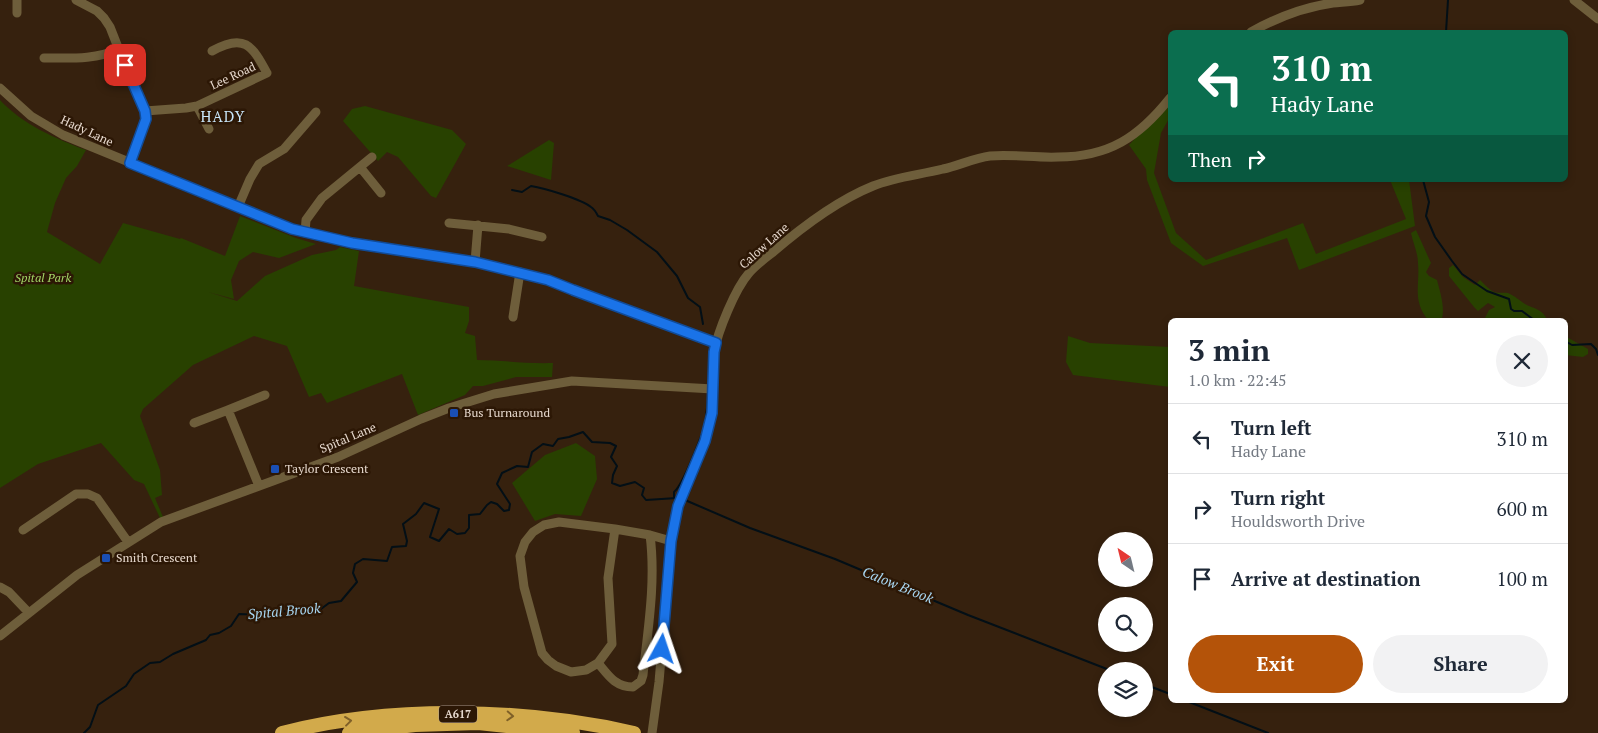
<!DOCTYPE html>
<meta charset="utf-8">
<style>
:root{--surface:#fff;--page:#f2f2f3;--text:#1f2937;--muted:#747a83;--line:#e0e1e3;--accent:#b45309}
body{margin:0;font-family:"PT Serif",serif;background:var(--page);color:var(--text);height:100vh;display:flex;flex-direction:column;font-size:19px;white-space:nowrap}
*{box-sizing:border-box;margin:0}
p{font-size:16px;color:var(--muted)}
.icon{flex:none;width:28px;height:28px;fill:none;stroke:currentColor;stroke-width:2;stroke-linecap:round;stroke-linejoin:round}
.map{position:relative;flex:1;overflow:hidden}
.drawer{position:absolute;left:1168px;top:318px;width:400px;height:385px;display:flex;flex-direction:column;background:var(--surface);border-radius:8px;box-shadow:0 2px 8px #0003}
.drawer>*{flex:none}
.guide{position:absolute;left:1168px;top:30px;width:400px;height:152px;border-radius:8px;box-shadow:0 2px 8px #0003;background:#0b6e4f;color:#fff;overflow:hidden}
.needle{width:32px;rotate:325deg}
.tools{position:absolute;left:1098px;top:532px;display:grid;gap:10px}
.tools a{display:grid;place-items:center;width:55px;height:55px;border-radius:50%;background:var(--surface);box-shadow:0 2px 8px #0003;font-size:25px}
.pin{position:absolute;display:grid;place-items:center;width:42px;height:42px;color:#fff;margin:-21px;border-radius:10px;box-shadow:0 2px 8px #0006}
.me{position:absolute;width:55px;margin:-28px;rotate:5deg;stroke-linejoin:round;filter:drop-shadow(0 0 4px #0008)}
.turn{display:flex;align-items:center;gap:18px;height:105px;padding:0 20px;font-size:22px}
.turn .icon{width:65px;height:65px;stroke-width:2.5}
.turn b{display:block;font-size:35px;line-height:42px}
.then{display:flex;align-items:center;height:48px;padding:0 20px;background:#0003;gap:10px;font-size:19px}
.round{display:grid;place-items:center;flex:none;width:52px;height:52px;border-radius:26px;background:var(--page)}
.headline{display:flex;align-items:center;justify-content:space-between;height:85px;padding:0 20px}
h1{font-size:30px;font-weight:600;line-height:38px}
.primary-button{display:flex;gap:10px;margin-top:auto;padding:10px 20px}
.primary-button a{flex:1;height:58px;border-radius:30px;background:var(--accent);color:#fff;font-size:20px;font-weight:600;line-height:58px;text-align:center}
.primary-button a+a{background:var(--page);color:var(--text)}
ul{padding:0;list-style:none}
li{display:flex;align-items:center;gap:15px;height:70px;padding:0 20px;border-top:1px solid var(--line)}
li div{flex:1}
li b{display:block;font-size:19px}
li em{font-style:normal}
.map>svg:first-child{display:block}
.green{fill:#284100}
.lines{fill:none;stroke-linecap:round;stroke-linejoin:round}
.stream{stroke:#030f16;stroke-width:2}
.minor{stroke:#6e5e3b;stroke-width:9}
.highway{stroke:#d2aa4b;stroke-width:14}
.oneway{stroke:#7f6028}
.route-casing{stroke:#114b97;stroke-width:12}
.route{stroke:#1a73e8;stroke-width:9}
.transit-dot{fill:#1a4fb4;stroke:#2c1705;stroke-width:2}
.labels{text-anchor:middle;stroke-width:5;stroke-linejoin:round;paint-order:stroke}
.shield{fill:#2c1705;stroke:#af9f92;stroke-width:1}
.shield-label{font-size:11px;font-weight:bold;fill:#e7d9ce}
.street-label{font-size:12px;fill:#e7d9ce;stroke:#2c1705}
.park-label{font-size:12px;font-style:italic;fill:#a2d566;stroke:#2c1705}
.poi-label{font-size:12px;fill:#e7d9ce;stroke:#2c1705;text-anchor:start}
.water-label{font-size:14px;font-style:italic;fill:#a7d5f0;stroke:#2c1705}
.quarter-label{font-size:15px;letter-spacing:1px;fill:#c9e6f9;stroke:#2c1705}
</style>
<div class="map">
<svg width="1598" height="733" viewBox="0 0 1598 733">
<rect width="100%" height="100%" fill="#36210e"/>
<path class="green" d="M 0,100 C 22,124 56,139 86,150 L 77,166 L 66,178 L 55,203 L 47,232 L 100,264 L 123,223 L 180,239 L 181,238 L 225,256 L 240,216 L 296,238 L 316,244 L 279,258 L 253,252 L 239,261 L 231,280 L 234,299 L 208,292 L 237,301 L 265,276 L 312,255 L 336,250 L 340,247 L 359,251 L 354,286 L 469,307 L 469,321 L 465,333 L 475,336 L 477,360 C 503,360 527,364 553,363 L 552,377 L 516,377 L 483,386 L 473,386 L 465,395 L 418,415 L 402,374 L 327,403 L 321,393 L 309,397 L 287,346 L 254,336 L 193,365 L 143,409 L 140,416 L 160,470 L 162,495 L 155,498 L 163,517 L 160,518 L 144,484 L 134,480 L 101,443 L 38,464 L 0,488 Z
M 1170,101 L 1170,117 L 1161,133 L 1154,173 L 1176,233 L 1206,260 L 1303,223 L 1316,254 L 1406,219 L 1390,180 L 1409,180 L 1415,226 L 1299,270 L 1287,238 L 1203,266 L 1171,243 L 1147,180 L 1146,169 L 1129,145 Z
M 365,106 L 452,130 L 466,144 L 436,198 L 431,196 L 398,157 L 387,152 L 378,161 L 343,121 L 352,109 Z
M 549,140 L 554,143 L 551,180 L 507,166 Z
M 1416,230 L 1431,263 L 1426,272 L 1429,276 L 1437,280 C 1440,292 1445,306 1442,319 L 1428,320 C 1412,300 1420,286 1418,263 C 1418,253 1413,243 1411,233 Z
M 1453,265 L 1463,277 L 1475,285 L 1480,280 C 1484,284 1488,288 1492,291 C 1498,294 1502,292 1508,293 C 1515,296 1519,300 1525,304 C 1534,309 1543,309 1547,320 L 1487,320 L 1485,318 L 1489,310 L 1495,307 L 1488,303 L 1478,311 L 1474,307 L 1449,276 L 1449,268 Z
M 1068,336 L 1090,343 L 1170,347 L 1170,387 L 1073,375 L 1066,362 Z
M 1565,336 L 1588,349 L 1588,354 L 1583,357 L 1565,355 Z
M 576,443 L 595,456 L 597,479 L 581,516 L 555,514 L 535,521 L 512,483 L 545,455 Z"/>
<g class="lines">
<path class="stream" d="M 1446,32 L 1448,0
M 1423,180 L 1429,202 L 1426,216 L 1435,237 L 1452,261 L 1462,274 L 1487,291 L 1509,299 L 1511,309 L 1514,311 L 1522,311 L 1534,320
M 512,190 L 522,192 L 531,186 C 544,188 581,199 591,207 C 594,209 596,212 598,216 L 610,220 L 627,230 L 657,252 L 677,276 L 688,298 L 700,307 L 703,324
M 1565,341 L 1572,345 L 1591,344 L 1596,349 L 1598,355
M 705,424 L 708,400
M 674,497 L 674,492 C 684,484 698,443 704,429
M 685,500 L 750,528 L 835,559 L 968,615 L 1112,671
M 1144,684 L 1170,694
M 1184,700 L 1268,733
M 84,733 L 90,727 L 98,705 L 126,686 L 134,674 L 150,663 L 160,662 L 173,654 L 206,640 L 210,635 L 219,633 L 231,626 L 239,614 L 261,615 L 274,610 L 289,612 L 299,607 L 321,609 L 329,603 L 341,601 L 357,582 L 353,573 L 355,564 L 363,559 L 387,561 L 392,547 L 406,546 L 407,541 L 403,524 L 416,514 L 424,503 L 439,509 L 430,537 L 439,541 L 449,529 L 457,534 L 465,533 L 469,528 L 469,515 L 480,514 L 487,505 L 491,502 L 497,504 L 504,511 L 509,510 L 510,504 L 497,484 L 502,473 L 517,466 L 528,467 L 532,452 L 543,444 L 553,446 L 558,439 L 569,437 L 583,432 L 592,442 L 610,443 L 616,446 L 611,457 L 617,466 L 613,475 L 612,483 L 620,486 L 635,482 L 644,488 L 642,495 L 646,500 L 677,498"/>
<path class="minor" d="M 76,0 L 97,11 L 104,18 L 110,27 L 130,78 L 145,111 L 146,119 L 130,163
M 1574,0 L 1598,19
M 17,13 L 17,0
M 1251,32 C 1276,18 1304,7 1333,3 C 1342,2 1351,2 1360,0
M 44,58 C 69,58 96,60 118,49
M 0,88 L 31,116 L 63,135 L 292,229 L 352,243 L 475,262 L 548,280 L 573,291 L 716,343
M 197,106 L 209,129
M 145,111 L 186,108 L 197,106 L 267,73 C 252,45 244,33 212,51
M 360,167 L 381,193
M 238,207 L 250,179 L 259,164 L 284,149 L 316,112
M 449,223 L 509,229 L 542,237
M 305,233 L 306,220 L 322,198 L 372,157
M 475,262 L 478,225
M 513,317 L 520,272
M 228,410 L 265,395
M 194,423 L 228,410 L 259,486
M 615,529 L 608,578 L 612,644 L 598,663 L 586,670 L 571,672 L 556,666 L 548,660 L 542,653 L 524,587 L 520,556 L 525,542 L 533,532 L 544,525 L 559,522 L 615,529 L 650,535 L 671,541
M 23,530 L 76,494 L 88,494 L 97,498 L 128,542
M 0,587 L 9,592 L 29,613
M 0,636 L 77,575 L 161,522 L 338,457 L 421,419 L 449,408 L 494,394 L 572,381 L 713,389
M 598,663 C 608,675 615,687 633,687 L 641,681 L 643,675 C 648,629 656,581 650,535
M 652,733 L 659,682 L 671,541 L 678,506 L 705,441 L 712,413 L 714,352 C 718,331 735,289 749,273 C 756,265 764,259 772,253 C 802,227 836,201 873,186 C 895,177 919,175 943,169 C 958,166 974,158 990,156 C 1013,154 1035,158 1058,157 C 1109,157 1139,137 1170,98"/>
<path class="highway" d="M 282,733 C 391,705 525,708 634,733
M 349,733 L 415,725 L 478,723 L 573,733"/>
</g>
<defs><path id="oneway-chevron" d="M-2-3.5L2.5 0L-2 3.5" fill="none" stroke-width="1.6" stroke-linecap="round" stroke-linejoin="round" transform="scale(1.25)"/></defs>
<g class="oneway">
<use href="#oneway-chevron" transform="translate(510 716) rotate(3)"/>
<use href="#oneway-chevron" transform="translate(348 721) rotate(-7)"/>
</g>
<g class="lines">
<g class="route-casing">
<path id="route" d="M 125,65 L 145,111 L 146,119 L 130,163 L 292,229 L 352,243 L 475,262 L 548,280 L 573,290 L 716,343 L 714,352 L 712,413 L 705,441 L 678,506 L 671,541 L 662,649"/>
</g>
<use href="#route" class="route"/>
</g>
<g class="transit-dot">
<rect x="449" y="408" width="10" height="10" rx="2.5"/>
<rect x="270" y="464" width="10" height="10" rx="2.5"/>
<rect x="101" y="553" width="10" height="10" rx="2.5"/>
</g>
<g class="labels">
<rect class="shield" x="439" y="705.5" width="38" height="17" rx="4"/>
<g class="shield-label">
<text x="458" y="718">A617</text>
</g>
<g class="street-label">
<text transform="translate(233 76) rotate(-25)" y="4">Lee Road</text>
<text transform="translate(87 131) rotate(25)" y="4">Hady Lane</text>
<text transform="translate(764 246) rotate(-42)" y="4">Calow Lane</text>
<text transform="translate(348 438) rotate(-23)" y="4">Spital Lane</text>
</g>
<g class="park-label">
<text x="43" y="282">Spital Park</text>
</g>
<g class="poi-label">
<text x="464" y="417">Bus Turnaround</text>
<text x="285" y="473">Taylor Crescent</text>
<text x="116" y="562">Smith Crescent</text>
</g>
<g class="water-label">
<text transform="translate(898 585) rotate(22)" y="5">Calow Brook</text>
<text transform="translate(284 611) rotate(-5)" y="5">Spital Brook</text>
</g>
<g class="quarter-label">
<text x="223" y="122">HADY</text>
</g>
</g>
</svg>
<div class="tools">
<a><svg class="needle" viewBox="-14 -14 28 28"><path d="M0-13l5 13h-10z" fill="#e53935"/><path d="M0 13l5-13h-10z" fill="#747a83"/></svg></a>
<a><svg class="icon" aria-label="search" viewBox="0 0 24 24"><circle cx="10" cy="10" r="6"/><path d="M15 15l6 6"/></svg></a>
<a><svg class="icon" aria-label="layers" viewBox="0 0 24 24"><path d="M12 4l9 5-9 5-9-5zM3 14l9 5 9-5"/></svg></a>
</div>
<div class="pin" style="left:125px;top:65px;background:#d93025"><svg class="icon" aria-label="arrive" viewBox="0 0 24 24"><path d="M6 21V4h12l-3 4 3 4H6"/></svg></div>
<svg class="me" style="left:662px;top:649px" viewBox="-20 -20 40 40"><path d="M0-17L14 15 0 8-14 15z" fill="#1a73e8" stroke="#fff" stroke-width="4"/></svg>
<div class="guide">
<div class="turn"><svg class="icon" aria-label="left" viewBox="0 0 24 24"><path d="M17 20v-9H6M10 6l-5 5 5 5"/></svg><div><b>310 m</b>Hady Lane</div></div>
<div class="then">Then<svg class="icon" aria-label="right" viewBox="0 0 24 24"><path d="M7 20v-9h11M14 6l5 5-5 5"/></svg></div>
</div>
<section class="drawer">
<div class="headline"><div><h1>3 min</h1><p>1.0 km · 22:45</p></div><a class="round"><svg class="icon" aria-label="close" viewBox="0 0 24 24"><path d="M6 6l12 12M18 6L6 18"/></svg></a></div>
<ul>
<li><svg class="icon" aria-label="left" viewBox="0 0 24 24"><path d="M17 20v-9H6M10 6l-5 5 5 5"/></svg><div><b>Turn left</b><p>Hady Lane</p></div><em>310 m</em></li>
<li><svg class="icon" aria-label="right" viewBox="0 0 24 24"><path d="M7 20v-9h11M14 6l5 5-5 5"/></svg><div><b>Turn right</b><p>Houldsworth Drive</p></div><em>600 m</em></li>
<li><svg class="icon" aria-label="arrive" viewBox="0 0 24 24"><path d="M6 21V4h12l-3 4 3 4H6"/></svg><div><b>Arrive at destination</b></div><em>100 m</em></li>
</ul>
<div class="primary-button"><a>Exit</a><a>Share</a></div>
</section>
</div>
